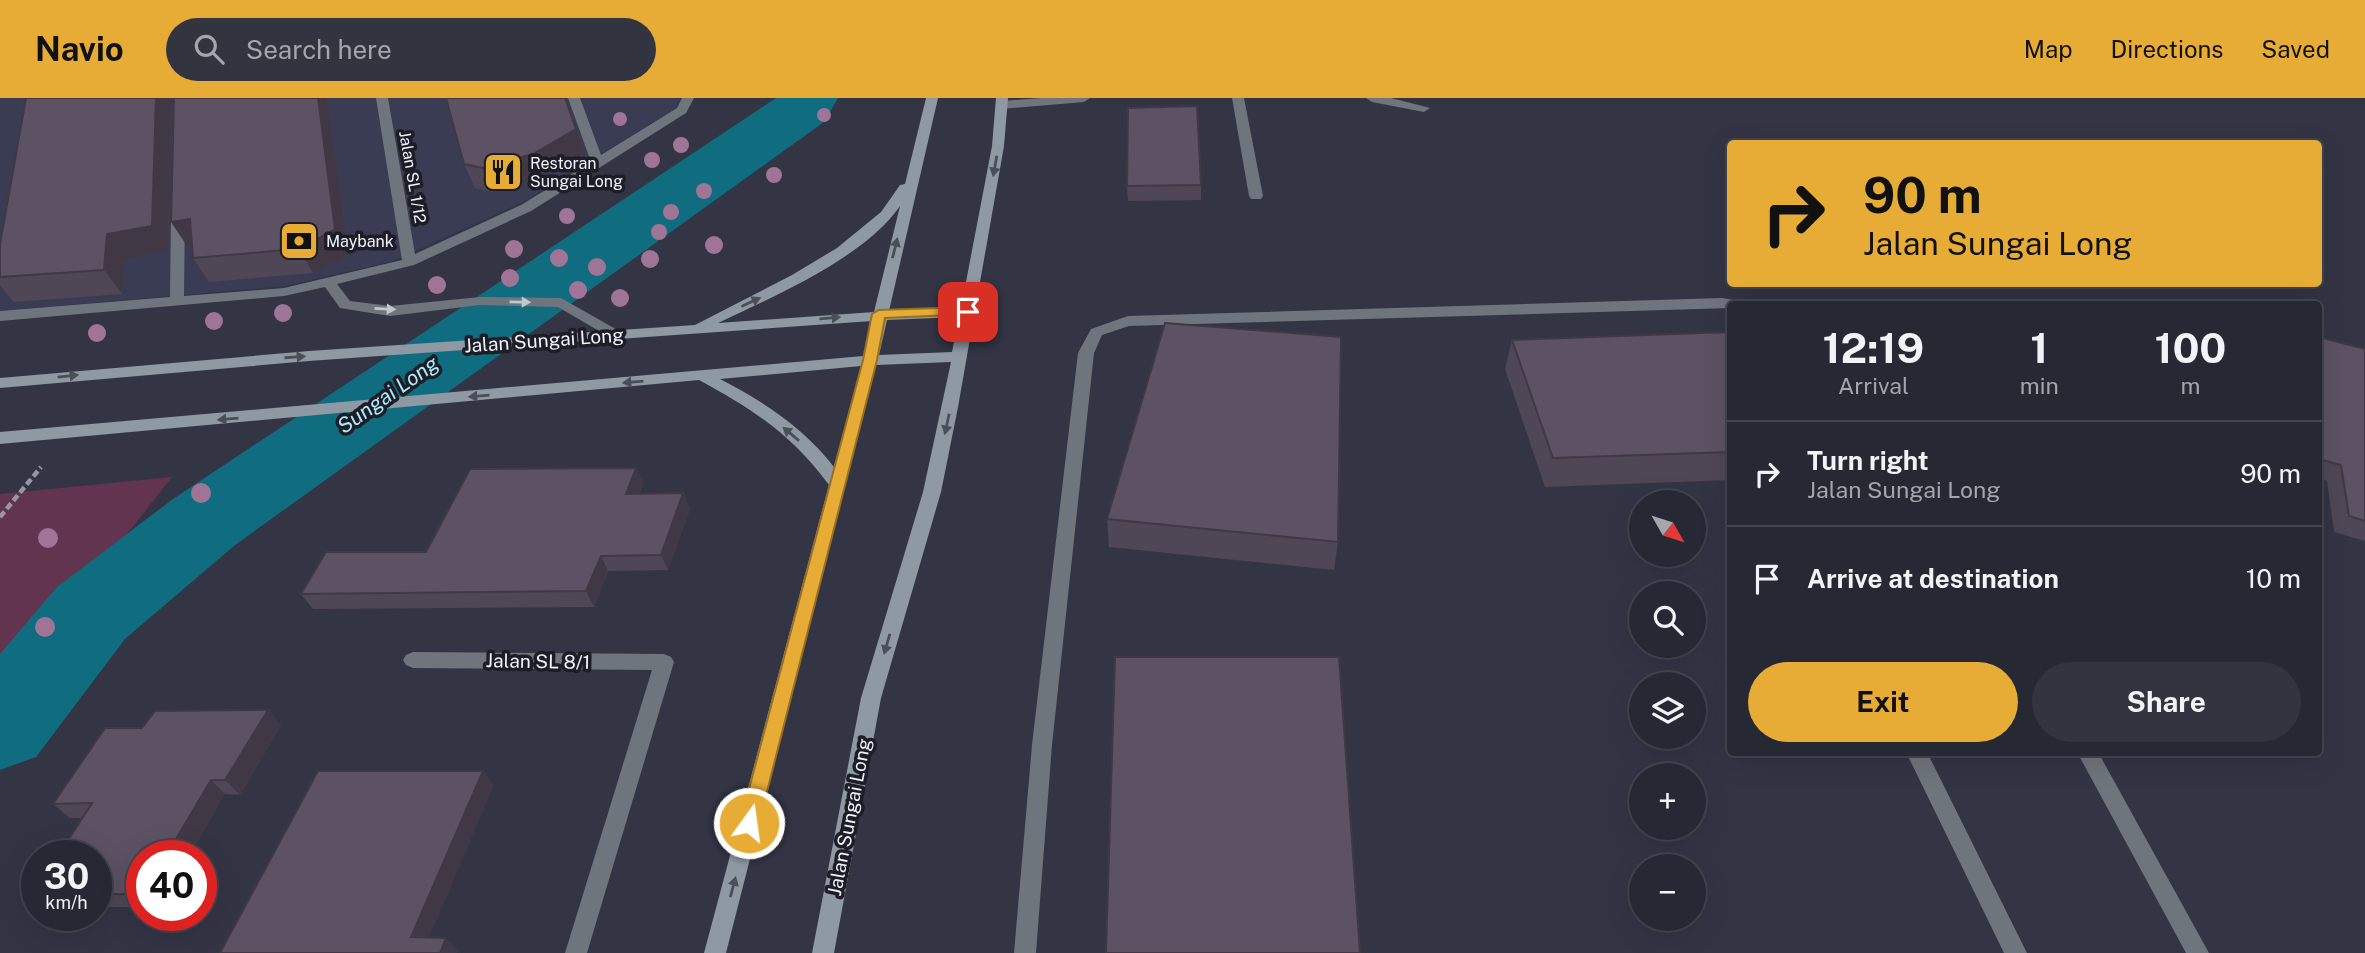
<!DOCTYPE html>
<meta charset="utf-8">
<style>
:root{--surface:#262834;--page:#323440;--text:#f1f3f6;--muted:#a4a6ac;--line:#42444f;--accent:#e7ac36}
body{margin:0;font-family:"Public Sans",sans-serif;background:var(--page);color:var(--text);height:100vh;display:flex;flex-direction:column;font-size:26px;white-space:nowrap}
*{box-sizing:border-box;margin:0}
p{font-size:23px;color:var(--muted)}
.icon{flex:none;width:38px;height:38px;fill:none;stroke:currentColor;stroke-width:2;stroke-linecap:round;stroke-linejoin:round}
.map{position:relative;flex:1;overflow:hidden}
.side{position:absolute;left:1727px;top:203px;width:595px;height:455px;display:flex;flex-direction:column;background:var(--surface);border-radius:7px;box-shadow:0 7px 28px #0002,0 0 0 2px var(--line)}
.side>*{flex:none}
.banner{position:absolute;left:1727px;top:42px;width:595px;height:147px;border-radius:7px;box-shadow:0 7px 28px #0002,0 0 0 2px var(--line);background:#e7ac36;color:#111;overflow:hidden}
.needle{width:46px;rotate:129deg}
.controls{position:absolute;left:1629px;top:392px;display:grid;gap:14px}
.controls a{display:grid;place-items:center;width:77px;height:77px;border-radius:50%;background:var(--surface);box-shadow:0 7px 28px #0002,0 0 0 2px var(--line);font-size:35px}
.speed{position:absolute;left:21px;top:742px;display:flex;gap:14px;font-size:35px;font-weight:700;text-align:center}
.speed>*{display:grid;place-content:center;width:91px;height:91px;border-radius:50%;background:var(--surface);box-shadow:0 7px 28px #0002,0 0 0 2px var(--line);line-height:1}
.speed small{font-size:18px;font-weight:400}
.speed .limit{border:10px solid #d22;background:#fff;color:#111}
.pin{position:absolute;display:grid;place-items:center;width:60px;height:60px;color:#fff;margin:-30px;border-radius:14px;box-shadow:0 4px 10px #0006}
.me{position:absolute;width:77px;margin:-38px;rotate:14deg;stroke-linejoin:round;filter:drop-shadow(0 0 5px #0008)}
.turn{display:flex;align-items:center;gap:24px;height:147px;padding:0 21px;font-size:32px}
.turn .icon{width:91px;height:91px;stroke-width:2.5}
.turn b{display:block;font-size:49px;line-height:60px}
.eta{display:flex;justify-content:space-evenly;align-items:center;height:119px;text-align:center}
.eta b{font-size:42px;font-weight:700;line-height:49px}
.primary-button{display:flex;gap:14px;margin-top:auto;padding:14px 21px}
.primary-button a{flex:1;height:80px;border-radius:42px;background:var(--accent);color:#111;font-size:28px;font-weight:700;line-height:80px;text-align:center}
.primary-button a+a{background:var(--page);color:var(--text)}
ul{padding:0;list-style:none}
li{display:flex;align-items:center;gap:21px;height:105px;padding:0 21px;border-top:2px solid var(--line)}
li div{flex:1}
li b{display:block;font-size:26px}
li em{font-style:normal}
header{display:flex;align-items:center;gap:42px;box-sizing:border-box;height:98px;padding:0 35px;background:var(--accent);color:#111}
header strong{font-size:33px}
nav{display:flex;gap:38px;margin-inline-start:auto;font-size:24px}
.search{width:490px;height:63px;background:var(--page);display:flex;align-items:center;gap:18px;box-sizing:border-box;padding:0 24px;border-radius:38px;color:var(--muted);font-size:26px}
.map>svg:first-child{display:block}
.built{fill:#3a3c53}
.green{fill:#623450}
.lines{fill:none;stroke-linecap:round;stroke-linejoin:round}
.river{fill:#106d7f;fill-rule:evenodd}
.path{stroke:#9597a4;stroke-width:4.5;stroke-dasharray:7 3.5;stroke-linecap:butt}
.lane{fill:#6f757c;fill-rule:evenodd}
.street{fill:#6f757c;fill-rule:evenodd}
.secondary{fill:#8e99a3;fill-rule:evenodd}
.tree{fill:#a07496}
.wall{fill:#4f4755}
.shaded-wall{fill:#403945}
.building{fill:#5c5263;stroke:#403945;stroke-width:2}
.oneway{fill:#4a4f57}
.oneway2{fill:#c2c6cf}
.route{fill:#e7ac36;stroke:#967023;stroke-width:2}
.labels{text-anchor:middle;stroke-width:7;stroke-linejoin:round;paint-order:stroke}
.far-poi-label{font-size:16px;fill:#eff1fc;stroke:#1c1d25;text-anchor:start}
.far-street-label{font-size:16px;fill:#eff1fc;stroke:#1c1d25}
.street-label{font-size:19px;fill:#eff1fc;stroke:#1c1d25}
.water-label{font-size:21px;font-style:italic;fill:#abebfb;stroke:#1c1d25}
</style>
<header>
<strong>Navio</strong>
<div class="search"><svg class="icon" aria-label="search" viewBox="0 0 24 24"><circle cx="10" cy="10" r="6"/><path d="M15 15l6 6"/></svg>Search here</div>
<nav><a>Map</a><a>Directions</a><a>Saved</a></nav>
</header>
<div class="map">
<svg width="2365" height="855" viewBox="0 0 2365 855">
<rect width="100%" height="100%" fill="#333545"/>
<path class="built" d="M 0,0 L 681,0 L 676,10 L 523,104 L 393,163 L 285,188 L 0,213 Z"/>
<path class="green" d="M 172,379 L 0,597 L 0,396 Z"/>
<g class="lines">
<path class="river" d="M 776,0 L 838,0 L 824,24 L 235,447 L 125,541 L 36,659 L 0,672 L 0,556 L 57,489 L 173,401 Z"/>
<path class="path" d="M 0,419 L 41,369"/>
<path class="lane" d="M 376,0 L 388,0 L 415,156 L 521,107 L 591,64 L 568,0 L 580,0 L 601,57 L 677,10 L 682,0 L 694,0 L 686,15 L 531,113 L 414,167 L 337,186 L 350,203 L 390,208 L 480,199 L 561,200 L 621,234 L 624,237 L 621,240 L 611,240 L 558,209 L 480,207 L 390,218 L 340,210 L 325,189 L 284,198 L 0,223 L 0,213 L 170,199 L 171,113 L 178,109 L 185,113 L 184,198 L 284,190 L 402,162 Z
M 1041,0 L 1090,0 L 1084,4 L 1001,11 L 995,7 L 1001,3 Z
M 1232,0 L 1244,0 L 1263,98 L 1261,101 L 1251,101 L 1249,98 Z
M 1366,0 L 1391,0 L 1430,10 L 1424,14 L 1372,4 Z
M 1722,200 L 1740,203 L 1742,206 L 1731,206 L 1731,210 L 1129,228 L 1102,237 L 1094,255 L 1052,647 L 1036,855 L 1014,855 L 1032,647 L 1078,255 L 1091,231 L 1128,218 Z
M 1906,654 L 1927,654 L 2027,855 L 2004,855 Z
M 2077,654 L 2098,654 L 2209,855 L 2186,855 Z"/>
<path class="street" d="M 413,554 L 664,556 L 671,559 L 674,564 L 587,855 L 565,855 L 652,572 L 413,570 L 406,567 L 403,562 L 406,557 Z"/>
<path class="secondary" d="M 926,0 L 938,0 L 889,213 L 961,210 L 992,48 L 996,0 L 1008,0 L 1004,48 L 958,309 L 941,394 L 881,600 L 834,855 L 812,855 L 861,600 L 923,394 L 951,264 L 876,267 L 726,855 L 704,855 L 829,387 C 791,336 754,312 699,282 L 0,346 L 0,334 L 863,258 L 872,223 L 309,263 L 0,290 L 0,280 L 309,253 L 695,227 L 792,177 L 837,150 L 881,114 L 900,87 L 905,86 ZM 900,108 L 874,214 L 718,225 C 773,199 864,160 900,108 ZM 959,219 L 952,254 L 879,257 L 887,222 ZM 861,268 L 834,369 C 804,330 763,303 720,281 Z"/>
</g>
<g class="tree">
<circle cx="824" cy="17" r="7"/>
<circle cx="620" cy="21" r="7"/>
<circle cx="681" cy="47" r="8"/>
<circle cx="652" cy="62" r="8"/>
<circle cx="774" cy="77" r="8"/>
<circle cx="704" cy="93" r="8"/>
<circle cx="671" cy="114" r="8"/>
<circle cx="567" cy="118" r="8"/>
<circle cx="659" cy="134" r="8"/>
<circle cx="714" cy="147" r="9"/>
<circle cx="514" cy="151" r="9"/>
<circle cx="559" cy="160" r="9"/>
<circle cx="650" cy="161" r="9"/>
<circle cx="597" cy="169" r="9"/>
<circle cx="510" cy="180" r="9"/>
<circle cx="437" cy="187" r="9"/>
<circle cx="578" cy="192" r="9"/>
<circle cx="620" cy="200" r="9"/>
<circle cx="283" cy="215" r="9"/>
<circle cx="214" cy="223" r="9"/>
<circle cx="97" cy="235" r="9"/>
<circle cx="201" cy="395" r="10"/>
<circle cx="48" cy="440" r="10"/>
<circle cx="45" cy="529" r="10"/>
</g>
<path class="wall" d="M 26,0 L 171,0 L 168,152 L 125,161 L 122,196 L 14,204 L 0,187 L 0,146 Z
M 174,0 L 327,0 L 349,155 L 313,175 L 209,184 L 193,160 L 192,147 L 187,148 Z
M 446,0 L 566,0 L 566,1 L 585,55 L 543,80 L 493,94 L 475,90 L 464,66 Z
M 1201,87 L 1201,102 L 1128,103 L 1127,88 Z
M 1731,234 L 1731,382 L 1545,389 L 1505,271 L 1512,242 Z
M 2319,239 L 2365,251 L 2365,443 L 2334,434 L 2327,383 L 2319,380 Z
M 636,370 L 643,385 L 639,396 L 683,395 L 690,411 L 668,472 L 608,473 L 594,509 L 313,511 L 301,496 L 426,454 Z
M 1107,421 L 1338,444 L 1334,472 L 1109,449 Z
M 268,612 L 281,627 L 240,697 L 225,696 L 142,758 L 142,809 L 96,809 L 96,758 L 83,720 L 70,720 L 53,706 L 142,630 Z"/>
<path class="shaded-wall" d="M 156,0 L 171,0 L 168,152 L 125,161 L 122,196 L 104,172 L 107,136 Z
M 318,0 L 327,0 L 349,155 L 313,175 L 299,151 Z
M 565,0 L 566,0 L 566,1 L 585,55 L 543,80 L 493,94 L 482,70 Z
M 190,121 L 206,145 L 187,148 L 171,124 Z
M 636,370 L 643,385 L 633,411 L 626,396 Z
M 683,395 L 690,411 L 668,472 L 661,457 Z
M 601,458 L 608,473 L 594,509 L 586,493 Z
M 268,612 L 281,627 L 240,697 L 225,682 Z
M 483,673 L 494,687 L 424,852 L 411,839 Z
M 211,682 L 225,696 L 190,758 L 166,758 Z
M 446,840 L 458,853 L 457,855 L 440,855 Z"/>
<path class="building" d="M 26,0 L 156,0 L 152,128 L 107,136 L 104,172 L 0,179 L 0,146 Z
M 174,0 L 318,0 L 335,131 L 299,151 L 193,160 L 190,121 L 171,124 Z
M 446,0 L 565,0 L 576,31 L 533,56 L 482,70 L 464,66 Z
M 1197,8 L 1201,87 L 1127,88 L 1128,10 Z
M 1165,225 L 1341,239 L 1338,444 L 1107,421 Z
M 1731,234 L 1731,354 L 1553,360 L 1512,242 Z
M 2319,239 L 2365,251 L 2365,423 L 2349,418 L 2341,367 L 2319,361 Z
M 636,370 L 626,396 L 683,395 L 661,457 L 601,458 L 586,493 L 301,496 L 326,454 L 426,454 L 470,371 Z
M 1115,559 L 1339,559 L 1360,855 L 1106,855 Z
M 268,612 L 225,682 L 211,682 L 166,758 L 142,758 L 142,796 L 96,796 L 96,758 L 58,758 L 92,705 L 53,706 L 105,630 L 142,630 L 155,613 Z
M 318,673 L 483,673 L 411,839 L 446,840 L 440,855 L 220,855 Z"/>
<defs><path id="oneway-solid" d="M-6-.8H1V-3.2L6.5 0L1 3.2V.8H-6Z" transform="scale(1.75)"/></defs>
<g class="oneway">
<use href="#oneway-solid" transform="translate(995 68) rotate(100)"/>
<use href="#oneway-solid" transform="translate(895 150) rotate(-76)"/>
<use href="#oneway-solid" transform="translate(751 204) rotate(-25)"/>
<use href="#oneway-solid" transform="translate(830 220) rotate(-5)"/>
<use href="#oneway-solid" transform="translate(295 259) rotate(-4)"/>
<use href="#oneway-solid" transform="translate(68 278) rotate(-6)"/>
<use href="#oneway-solid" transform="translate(633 284) rotate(175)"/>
<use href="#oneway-solid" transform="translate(479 298) rotate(175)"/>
<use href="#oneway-solid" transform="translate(228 321) rotate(175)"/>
<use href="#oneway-solid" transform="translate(947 326) rotate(102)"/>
<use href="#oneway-solid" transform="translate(791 336) rotate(-140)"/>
<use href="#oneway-solid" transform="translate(887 546) rotate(106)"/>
<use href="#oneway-solid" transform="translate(733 789) rotate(-75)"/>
</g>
<g class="oneway2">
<use href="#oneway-solid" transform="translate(520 204) rotate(1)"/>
<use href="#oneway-solid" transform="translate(385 211) rotate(3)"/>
</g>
<path class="route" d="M 968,209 L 972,211 L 972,216 L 885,220 L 877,262 L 759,725 L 756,731 L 749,733 L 743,731 L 740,725 L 863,262 L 872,216 L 879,212 Z"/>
<defs>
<g id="restaurant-square" transform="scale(2.0125)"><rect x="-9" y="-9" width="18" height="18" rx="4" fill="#e7ac36" stroke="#1c1d25"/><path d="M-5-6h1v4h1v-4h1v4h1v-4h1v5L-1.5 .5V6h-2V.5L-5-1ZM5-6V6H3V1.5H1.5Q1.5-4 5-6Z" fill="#111"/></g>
<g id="bank-square" transform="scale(2.0125)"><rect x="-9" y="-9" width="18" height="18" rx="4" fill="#e7ac36" stroke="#1c1d25"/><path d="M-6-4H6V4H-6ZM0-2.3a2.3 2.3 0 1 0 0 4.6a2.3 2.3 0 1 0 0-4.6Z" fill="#111"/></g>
</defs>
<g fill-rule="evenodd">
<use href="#restaurant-square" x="503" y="74"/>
<use href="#bank-square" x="299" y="143"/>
</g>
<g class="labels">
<g class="far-poi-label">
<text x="530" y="71">Restoran<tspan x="530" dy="18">Sungai Long</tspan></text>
<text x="326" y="149">Maybank</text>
</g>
<g class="far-street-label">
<text transform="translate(413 79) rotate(80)" y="6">Jalan SL 1/12</text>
</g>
<g class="street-label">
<text transform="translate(544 242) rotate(-4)" y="7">Jalan Sungai Long</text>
<text transform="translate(538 563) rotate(1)" y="7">Jalan SL 8/1</text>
<text transform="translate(849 719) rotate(-79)" y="7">Jalan Sungai Long</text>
</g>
<g class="water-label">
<text transform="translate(388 297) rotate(-35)" y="7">Sungai Long</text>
</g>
</g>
</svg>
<div class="controls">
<a><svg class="needle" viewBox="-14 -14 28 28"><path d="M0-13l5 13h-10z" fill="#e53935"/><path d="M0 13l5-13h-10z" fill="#a4a6ac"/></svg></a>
<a><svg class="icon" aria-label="search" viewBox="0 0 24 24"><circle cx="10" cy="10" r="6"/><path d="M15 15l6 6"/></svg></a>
<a><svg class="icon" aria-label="layers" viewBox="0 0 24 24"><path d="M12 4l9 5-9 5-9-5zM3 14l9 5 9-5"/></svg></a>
<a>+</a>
<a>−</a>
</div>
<div class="speed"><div>30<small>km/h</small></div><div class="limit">40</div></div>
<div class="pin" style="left:968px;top:214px;background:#d93025"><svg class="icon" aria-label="arrive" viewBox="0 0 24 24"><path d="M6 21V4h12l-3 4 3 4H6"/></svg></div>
<svg class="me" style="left:749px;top:725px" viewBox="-20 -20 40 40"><circle r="17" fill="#e7ac36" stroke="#fff" stroke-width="3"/><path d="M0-11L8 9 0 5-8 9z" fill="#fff"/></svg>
<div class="banner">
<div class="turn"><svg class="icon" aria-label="right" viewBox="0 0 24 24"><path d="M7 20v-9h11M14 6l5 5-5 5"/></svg><div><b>90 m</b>Jalan Sungai Long</div></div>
</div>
<section class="side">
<div class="eta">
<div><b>12:19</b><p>Arrival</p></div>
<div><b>1</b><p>min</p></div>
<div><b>100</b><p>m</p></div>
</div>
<ul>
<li><svg class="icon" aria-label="right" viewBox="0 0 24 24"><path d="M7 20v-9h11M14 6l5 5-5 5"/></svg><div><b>Turn right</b><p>Jalan Sungai Long</p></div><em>90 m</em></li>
<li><svg class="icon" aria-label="arrive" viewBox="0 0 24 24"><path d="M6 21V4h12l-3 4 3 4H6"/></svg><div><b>Arrive at destination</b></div><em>10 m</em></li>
</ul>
<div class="primary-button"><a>Exit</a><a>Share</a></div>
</section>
</div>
